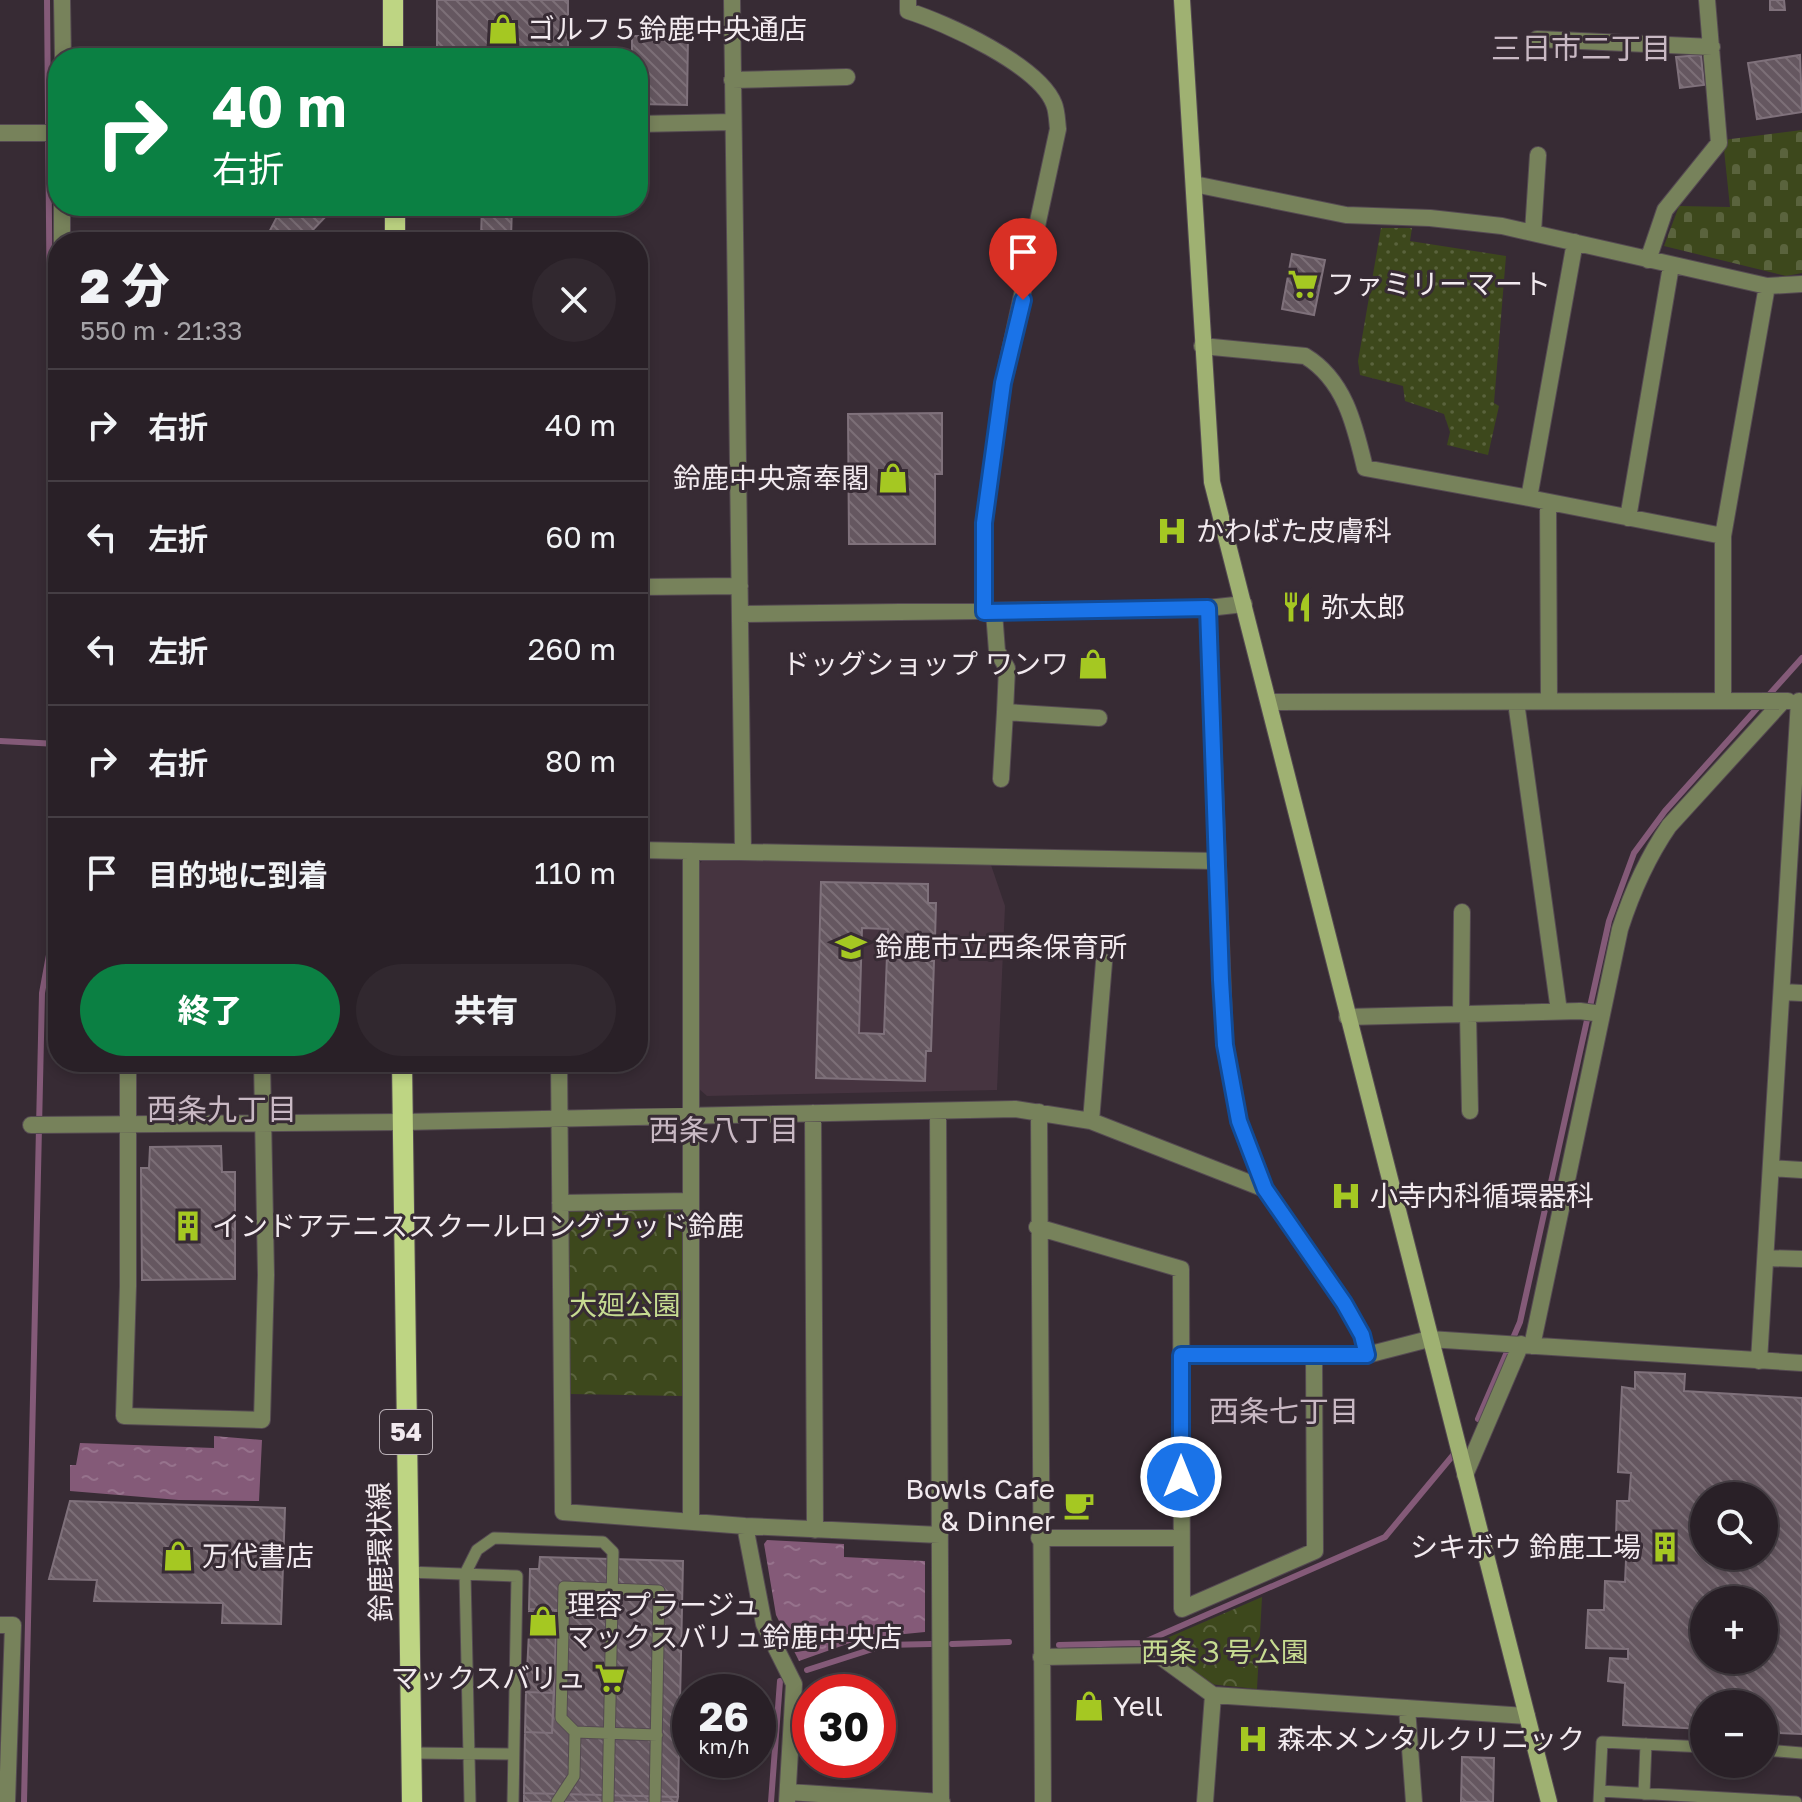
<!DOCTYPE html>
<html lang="ja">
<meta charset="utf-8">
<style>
:root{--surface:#292027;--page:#31282f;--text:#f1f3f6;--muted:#a5a3a7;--line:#453e44;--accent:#0b8043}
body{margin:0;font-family:"Golos Text","Noto Sans JP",sans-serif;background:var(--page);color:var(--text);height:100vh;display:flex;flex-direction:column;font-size:30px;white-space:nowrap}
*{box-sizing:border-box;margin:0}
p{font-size:26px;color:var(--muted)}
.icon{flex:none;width:44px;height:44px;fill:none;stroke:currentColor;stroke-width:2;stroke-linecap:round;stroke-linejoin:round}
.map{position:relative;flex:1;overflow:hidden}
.sheet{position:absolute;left:48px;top:232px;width:600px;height:840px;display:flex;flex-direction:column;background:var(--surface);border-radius:32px;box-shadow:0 4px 12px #0003,0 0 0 2px var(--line)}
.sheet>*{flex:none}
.guide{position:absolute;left:48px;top:48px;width:600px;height:168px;border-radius:32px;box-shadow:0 4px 12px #0003,0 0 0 2px var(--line);background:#0b8043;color:#fff;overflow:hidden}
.controls{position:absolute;left:1690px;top:1482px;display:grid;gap:16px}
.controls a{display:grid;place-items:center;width:88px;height:88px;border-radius:50%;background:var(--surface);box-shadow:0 4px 12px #0003,0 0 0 2px var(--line);font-size:40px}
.speed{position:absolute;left:672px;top:1674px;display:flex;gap:16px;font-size:40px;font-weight:700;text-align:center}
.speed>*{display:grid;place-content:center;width:104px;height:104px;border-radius:50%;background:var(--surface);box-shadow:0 4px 12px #0003,0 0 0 2px var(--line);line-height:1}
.speed small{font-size:20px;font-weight:400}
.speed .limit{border:12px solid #d22;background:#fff;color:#111}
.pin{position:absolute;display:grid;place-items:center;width:68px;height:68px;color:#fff;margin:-82px -34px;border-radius:50% 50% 50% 0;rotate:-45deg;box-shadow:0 0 8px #0007}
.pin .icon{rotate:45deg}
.me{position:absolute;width:88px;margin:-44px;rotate:0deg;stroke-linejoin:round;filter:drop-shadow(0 0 6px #0008)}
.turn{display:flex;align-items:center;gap:28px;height:168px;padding:0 32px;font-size:36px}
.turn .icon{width:104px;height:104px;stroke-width:2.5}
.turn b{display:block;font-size:56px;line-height:68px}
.round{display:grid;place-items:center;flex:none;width:84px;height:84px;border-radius:42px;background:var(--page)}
.head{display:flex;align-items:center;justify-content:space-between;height:136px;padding:0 32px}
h1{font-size:48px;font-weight:800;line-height:60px}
.action{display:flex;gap:16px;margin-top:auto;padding:16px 32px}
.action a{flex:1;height:92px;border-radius:48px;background:var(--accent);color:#fff;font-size:32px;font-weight:800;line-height:92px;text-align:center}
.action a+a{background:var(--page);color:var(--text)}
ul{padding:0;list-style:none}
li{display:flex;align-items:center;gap:24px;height:112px;padding:0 32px;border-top:2px solid var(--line)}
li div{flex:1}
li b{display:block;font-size:30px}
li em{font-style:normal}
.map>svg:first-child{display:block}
.built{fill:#463440}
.grass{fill:url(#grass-dots)}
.cemetery{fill:url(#cemetery-stones)}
.park{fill:url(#park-crowns)}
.water{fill:url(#water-ripples)}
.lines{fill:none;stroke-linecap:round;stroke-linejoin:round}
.stream{stroke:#845a78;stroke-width:6}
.building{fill:url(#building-back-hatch);stroke:#7f717b;stroke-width:2;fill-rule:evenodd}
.lane-casing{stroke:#554a52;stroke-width:13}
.street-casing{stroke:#554a52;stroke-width:18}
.secondary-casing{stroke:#554a52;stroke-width:18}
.primary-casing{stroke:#554a52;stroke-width:22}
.lane{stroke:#77825b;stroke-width:11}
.street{stroke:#77825b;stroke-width:16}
.secondary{stroke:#9fb172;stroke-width:16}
.primary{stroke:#bed583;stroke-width:20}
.route-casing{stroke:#114b97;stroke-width:20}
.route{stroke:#1a73e8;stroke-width:14}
.labels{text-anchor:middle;stroke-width:6;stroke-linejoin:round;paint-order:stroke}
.shield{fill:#372b34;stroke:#bab1b7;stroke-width:2}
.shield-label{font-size:26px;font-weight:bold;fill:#f2eaef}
.poi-label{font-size:28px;fill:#f2eaef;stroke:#372b34;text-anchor:start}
.park-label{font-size:28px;fill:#c6db91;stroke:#372b34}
.street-label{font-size:28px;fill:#f2eaef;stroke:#372b34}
.neighbourhood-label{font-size:30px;fill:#c9b9c4;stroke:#372b34}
</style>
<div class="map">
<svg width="1802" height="1802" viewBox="0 0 1802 1802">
<defs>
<pattern id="grass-dots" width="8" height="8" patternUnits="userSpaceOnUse" patternTransform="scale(2)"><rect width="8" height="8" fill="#3d481c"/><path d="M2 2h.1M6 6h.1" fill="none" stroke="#5a633d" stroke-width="1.8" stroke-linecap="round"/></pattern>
<pattern id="cemetery-stones" width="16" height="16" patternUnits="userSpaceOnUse" patternTransform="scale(2)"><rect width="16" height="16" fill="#3d481c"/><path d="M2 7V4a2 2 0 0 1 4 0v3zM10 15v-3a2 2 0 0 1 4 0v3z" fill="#5a633d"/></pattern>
<pattern id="park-crowns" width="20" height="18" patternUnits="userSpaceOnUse" patternTransform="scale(2)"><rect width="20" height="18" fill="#3d481c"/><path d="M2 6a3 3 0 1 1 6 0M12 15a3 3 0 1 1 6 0" fill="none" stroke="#5a633d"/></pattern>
<pattern id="water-ripples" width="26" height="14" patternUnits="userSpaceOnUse" patternTransform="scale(2)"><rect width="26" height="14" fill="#845a78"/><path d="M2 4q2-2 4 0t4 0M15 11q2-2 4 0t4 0" fill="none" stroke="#96728c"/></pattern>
<pattern id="building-back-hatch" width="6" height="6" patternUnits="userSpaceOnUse" patternTransform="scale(2)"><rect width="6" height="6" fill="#655760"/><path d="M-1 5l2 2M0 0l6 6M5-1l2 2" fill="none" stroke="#7c6f77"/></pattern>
</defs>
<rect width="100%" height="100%" fill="#372b34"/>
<path class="built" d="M 705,858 L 991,865 L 1005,906 L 997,1090 L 707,1096 L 698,1088 L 698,865 Z"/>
<path class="grass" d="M 1381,228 L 1412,228 L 1410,241 L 1506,256 L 1494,403 L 1499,406 L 1488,455 L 1447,445 L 1450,432 L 1444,414 L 1405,401 L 1403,386 L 1360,375 L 1358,361 Z"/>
<path class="cemetery" d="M 1802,130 L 1802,273 L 1786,276 L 1664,246 L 1679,206 L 1730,207 L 1723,140 Z"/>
<path class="park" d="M 677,1206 L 683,1214 L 682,1396 L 569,1394 L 568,1215 L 573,1208 Z
M 1262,1597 L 1257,1689 L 1209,1684 L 1160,1649 L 1160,1641 Z"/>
<path class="water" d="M 214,1436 L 262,1440 L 259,1501 L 179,1500 L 70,1491 L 70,1465 L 76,1465 L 80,1443 L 214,1448 Z
M 767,1540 L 844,1544 L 844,1557 L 925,1561 L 925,1632 L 864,1638 L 799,1661 L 776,1615 L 764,1544 Z"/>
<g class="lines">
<path class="stream" d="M 47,0 L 53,660 L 58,671
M 1767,697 L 1802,658
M 0,741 L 58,744
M 1478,1419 L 1520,1322 L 1609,921 L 1634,853 L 1665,811 L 1760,705
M 952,1644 L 1009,1642
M 1059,1645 L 1142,1643 L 1385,1537 L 1454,1454
M 807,1670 L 885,1645 L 931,1644
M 24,1802 L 42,993 L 58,906
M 771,1802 L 780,1681"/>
</g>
<path class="building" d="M 437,0 L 568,0 L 568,58 L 437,58 Z
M 1770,0 L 1784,0 L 1785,10 L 1770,10 Z
M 632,36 L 688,36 L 687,105 L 638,104 L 638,58 L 632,58 Z
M 1701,55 L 1704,85 L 1680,88 L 1676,57 Z
M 1800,55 L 1802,112 L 1757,119 L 1748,63 Z
M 279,206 L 328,206 L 328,214 L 306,237 L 305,242 L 264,242 L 278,215 Z
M 482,206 L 512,206 L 511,238 L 481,237 Z
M 1292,254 L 1325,260 L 1314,315 L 1282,309 Z
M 942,413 L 942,474 L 935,474 L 935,544 L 849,544 L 848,414 Z
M 821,882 L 928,884 L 928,903 L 936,903 L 935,939 L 928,939 L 927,961 L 934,961 L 931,1051 L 926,1051 L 925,1081 L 816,1078 ZM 862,928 L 888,929 L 884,1034 L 859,1033 Z
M 221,1146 L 222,1172 L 235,1172 L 235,1279 L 142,1280 L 141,1168 L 149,1168 L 150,1147 Z
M 1635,1372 L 1685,1374 L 1684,1391 L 1802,1398 L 1802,1734 L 1777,1733 L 1777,1737 L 1764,1737 L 1764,1704 L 1704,1704 L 1704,1729 L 1623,1725 L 1625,1683 L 1608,1681 L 1610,1658 L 1628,1659 L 1628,1649 L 1586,1648 L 1588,1610 L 1604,1610 L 1605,1581 L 1625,1582 L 1627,1538 L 1616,1537 L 1617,1501 L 1629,1501 L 1631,1473 L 1618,1472 L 1622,1387 L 1635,1389 ZM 1704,1496 L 1764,1496 L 1764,1556 L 1704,1556 ZM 1704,1600 L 1764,1600 L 1764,1660 L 1704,1660 Z
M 70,1501 L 285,1508 L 281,1624 L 222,1623 L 223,1603 L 94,1601 L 97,1580 L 49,1579 Z
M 540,1557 L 683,1561 L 678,1797 L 524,1793 L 525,1732 L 552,1733 L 557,1610 L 529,1609 L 530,1569 L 539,1569 Z
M 529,1609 L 557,1610 L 556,1632 L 529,1632 Z
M 529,1632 L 556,1632 L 554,1693 L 526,1692 Z
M 526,1692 L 554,1693 L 552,1733 L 525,1732 Z
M 1462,1757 L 1494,1758 L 1493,1802 L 1461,1802 Z
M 524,1793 L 678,1797 L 677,1802 L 524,1802 Z"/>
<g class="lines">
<g class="lane-casing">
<path id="lane" d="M 407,1572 L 517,1576 L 513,1802
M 1764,1750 L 1802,1753
M 411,1753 L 513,1754
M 1600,1791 L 1796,1802
M 1644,1794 L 1646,1744
M 470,1802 L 465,1574 L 477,1550 L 494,1538 L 603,1542 L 613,1552 L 608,1802
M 557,1802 L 574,1776 L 575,1732
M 655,1802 L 659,1591 L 564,1587 L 561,1718 L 575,1732 L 657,1735
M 1599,1802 L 1602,1742 L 1704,1747"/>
</g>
<g class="street-casing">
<path id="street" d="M 62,0 L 63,58
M 732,0 L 743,851
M 908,0 L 908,11 C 946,23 1039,65 1054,104 C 1057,111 1057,121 1058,129 L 1003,383 L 984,523 L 984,612
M 1537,39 L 1712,47
M 732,80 L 847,77
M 638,124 L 733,122
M 0,133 L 58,133
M 1194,184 L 1346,215 L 1430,218 L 1502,226 L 1767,286 L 1802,284
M 1533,232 L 1538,155
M 62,242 L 62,206
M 1575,242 L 1529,498 L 1723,536
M 1648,260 L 1665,210 L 1719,143 L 1707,0
M 1202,346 L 1305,356 C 1345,380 1355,426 1365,468 L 1529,498
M 1548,502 L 1549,701
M 1628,518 L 1671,266
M 638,587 L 740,586
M 1208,608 L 1225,1045 L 1239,1121 L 1265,1189 L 1344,1303 L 1362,1335 L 1367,1355
M 994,612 L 997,651 L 1007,668 L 1005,712 L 1099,718
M 741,614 L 1208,608 L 1244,604
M 1723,700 L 1723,536 L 1767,286
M 1270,702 L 1788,701
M 1516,702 L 1559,1011
M 1001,779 L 1005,712
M 638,850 L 1216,861
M 1782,992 L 1802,993
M 1461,1014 L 1462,912
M 1468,1014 L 1470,1111
M 1347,1017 L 1580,1011 L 1602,1014
M 128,1062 L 128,1286 L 124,1416 L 262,1420 L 266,1275 L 262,1062
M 559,1062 L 563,1512 L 745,1526 L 940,1535
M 938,1111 L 941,1802
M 1039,1112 L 1043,1802
M 813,1113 L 815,1530
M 1091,1121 L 1104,962
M 31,1125 L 403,1122 L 1015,1109 L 1091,1121 L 1265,1189
M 1772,1168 L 1802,1170
M 560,1203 L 690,1201
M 1037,1227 L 1181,1269 L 1182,1609 L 1315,1551 L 1314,1356
M 1766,1258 L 1802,1259
M 1532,1346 L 1620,929 C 1632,892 1647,858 1669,826 L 1783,701
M 1181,1355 L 1367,1355 L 1429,1339 L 1802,1363
M 1759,1361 L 1799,701
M 1465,1475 L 1521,1344
M 691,1521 L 691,851
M 745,1526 L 764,1624 L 794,1684 L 787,1802
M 1039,1538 L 1181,1538
M 0,1625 L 13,1625 L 7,1802
M 1041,1657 L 1158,1655 L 1213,1695
M 1407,1708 L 1414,1802
M 788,1792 L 942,1802
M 1205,1802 L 1213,1695 L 1527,1716"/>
</g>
<g class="secondary-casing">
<path id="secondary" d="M 1182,0 L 1212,482 L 1549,1802"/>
</g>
<g class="primary-casing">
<path id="primary" d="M 393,0 L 393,58
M 395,206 L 395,242
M 402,1062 L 412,1802"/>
</g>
<use href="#lane" class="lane"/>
<use href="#street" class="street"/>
<use href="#secondary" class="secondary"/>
<use href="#primary" class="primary"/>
</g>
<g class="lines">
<g class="route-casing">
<path id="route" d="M 1023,300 L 1003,383 L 984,523 L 984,612 L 1208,608 L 1221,980 L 1225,1045 L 1239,1121 L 1265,1189 L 1344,1303 L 1362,1335 L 1367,1355 L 1181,1355 L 1181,1477"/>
</g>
<use href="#route" class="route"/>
</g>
<defs>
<g id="shop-bare" transform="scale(2.4)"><path d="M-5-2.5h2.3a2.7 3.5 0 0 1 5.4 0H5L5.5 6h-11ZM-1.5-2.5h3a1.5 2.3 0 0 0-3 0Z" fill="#a5c822" stroke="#372b34" stroke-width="2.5" paint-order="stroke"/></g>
<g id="supermarket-bare" transform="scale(2.4)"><path d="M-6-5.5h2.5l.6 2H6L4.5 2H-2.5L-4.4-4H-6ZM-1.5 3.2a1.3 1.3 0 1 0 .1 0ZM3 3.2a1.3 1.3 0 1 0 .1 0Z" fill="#a5c822" stroke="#372b34" stroke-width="2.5" paint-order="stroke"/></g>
<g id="hospital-bare" transform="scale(2.4)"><path d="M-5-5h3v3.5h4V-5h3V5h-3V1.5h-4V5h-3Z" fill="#a5c822" stroke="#372b34" stroke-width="2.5" paint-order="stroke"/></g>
<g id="restaurant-bare" transform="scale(2.4)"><path d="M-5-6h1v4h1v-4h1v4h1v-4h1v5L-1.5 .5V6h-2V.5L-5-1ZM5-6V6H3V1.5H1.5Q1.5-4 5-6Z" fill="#a5c822" stroke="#372b34" stroke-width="2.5" paint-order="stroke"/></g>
<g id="school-bare" transform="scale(2.4)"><path d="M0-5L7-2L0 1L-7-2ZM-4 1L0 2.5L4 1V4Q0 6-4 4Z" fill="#a5c822" stroke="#372b34" stroke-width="2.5" paint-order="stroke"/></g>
<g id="building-bare" transform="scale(2.4)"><path d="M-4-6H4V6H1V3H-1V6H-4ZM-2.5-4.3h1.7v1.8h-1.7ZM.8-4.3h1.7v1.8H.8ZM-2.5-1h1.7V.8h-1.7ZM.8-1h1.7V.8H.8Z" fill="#a5c822" stroke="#372b34" stroke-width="2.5" paint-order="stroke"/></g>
<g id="cafe-bare" transform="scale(2.4)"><path d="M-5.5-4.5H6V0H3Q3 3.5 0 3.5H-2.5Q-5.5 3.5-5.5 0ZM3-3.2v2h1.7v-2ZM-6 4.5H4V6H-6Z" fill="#a5c822" stroke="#372b34" stroke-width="2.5" paint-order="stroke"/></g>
</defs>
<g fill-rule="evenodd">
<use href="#shop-bare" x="503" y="29"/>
<use href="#supermarket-bare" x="1303" y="284"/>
<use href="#shop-bare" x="893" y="478"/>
<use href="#hospital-bare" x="1172" y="531"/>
<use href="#restaurant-bare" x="1297" y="607"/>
<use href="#shop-bare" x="1093" y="664"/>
<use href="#school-bare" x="851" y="947"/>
<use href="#hospital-bare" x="1346" y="1196"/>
<use href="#building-bare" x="188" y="1226"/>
<use href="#cafe-bare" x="1079" y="1505"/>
<use href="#building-bare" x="1665" y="1547"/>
<use href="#shop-bare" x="178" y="1556"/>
<use href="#shop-bare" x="543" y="1621"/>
<use href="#supermarket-bare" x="610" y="1678"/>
<use href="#shop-bare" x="1089" y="1706"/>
<use href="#hospital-bare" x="1253" y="1739"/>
</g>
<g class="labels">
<rect class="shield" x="380" y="1410" width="52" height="44" rx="6"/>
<g class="shield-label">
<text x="406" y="1441">54</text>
</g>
<g class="poi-label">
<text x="527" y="39">ゴルフ５鈴鹿中央通店</text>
<text x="1327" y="294">ファミリーマート</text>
<text x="869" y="488" text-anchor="end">鈴鹿中央斎奉閣</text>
<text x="1196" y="541">かわばた皮膚科</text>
<text x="1321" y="617">弥太郎</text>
<text x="1069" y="674" text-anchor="end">ドッグショップ ワンワ</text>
<text x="875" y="957">鈴鹿市立西条保育所</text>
<text x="1370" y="1206">小寺内科循環器科</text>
<text x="212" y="1236">インドアテニススクールロングウッド鈴鹿</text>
<text x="1055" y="1499" text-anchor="end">Bowls Cafe<tspan x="1055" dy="32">&amp; Dinner</tspan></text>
<text x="1641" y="1557" text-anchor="end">シキボウ 鈴鹿工場</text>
<text x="202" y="1566">万代書店</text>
<text x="567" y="1615">理容プラージュ<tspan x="567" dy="32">マックスバリュ鈴鹿中央店</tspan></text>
<text x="586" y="1688" text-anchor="end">マックスバリュ</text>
<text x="1113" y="1716">Yell</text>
<text x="1277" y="1749">森本メンタルクリニック</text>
</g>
<g class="park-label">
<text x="625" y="1315">大廻公園</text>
<text x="1225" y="1662">西条３号公園</text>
</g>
<g class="street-label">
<text transform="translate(380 1552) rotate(-91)" y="10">鈴鹿環状線</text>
</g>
<g class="neighbourhood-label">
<text x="1581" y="59">三日市二丁目</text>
<text x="222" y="1120">西条九丁目</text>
<text x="724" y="1141">西条八丁目</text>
<text x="1284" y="1422">西条七丁目</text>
</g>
</g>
</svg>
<div class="controls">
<a><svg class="icon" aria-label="search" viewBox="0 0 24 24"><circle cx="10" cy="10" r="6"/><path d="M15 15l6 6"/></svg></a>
<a>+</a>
<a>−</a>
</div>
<div class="speed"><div>26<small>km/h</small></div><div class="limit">30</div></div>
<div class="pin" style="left:1023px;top:300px;background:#d93025"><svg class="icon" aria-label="arrive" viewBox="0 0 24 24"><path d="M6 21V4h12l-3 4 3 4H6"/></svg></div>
<svg class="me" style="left:1181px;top:1477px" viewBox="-20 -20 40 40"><circle r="17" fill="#1a73e8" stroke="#fff" stroke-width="3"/><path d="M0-11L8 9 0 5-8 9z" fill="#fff"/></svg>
<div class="guide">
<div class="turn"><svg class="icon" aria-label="right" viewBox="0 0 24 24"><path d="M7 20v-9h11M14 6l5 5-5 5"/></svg><div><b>40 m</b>右折</div></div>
</div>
<section class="sheet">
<div class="head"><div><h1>2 分</h1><p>550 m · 21:33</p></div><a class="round"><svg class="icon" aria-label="close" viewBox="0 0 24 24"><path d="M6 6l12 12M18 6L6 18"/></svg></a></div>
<ul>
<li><svg class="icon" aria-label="right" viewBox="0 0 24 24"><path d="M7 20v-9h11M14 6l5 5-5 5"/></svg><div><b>右折</b></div><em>40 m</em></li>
<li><svg class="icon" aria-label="left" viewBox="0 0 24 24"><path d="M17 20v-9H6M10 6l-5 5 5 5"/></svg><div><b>左折</b></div><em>60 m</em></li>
<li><svg class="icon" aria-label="left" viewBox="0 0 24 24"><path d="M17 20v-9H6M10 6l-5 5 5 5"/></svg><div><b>左折</b></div><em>260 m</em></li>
<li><svg class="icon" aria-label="right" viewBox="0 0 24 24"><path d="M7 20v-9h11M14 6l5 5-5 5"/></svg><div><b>右折</b></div><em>80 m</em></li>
<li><svg class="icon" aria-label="arrive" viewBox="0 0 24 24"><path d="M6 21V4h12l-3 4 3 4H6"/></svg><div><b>目的地に到着</b></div><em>110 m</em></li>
</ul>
<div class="action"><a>終了</a><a>共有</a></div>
</section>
</div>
